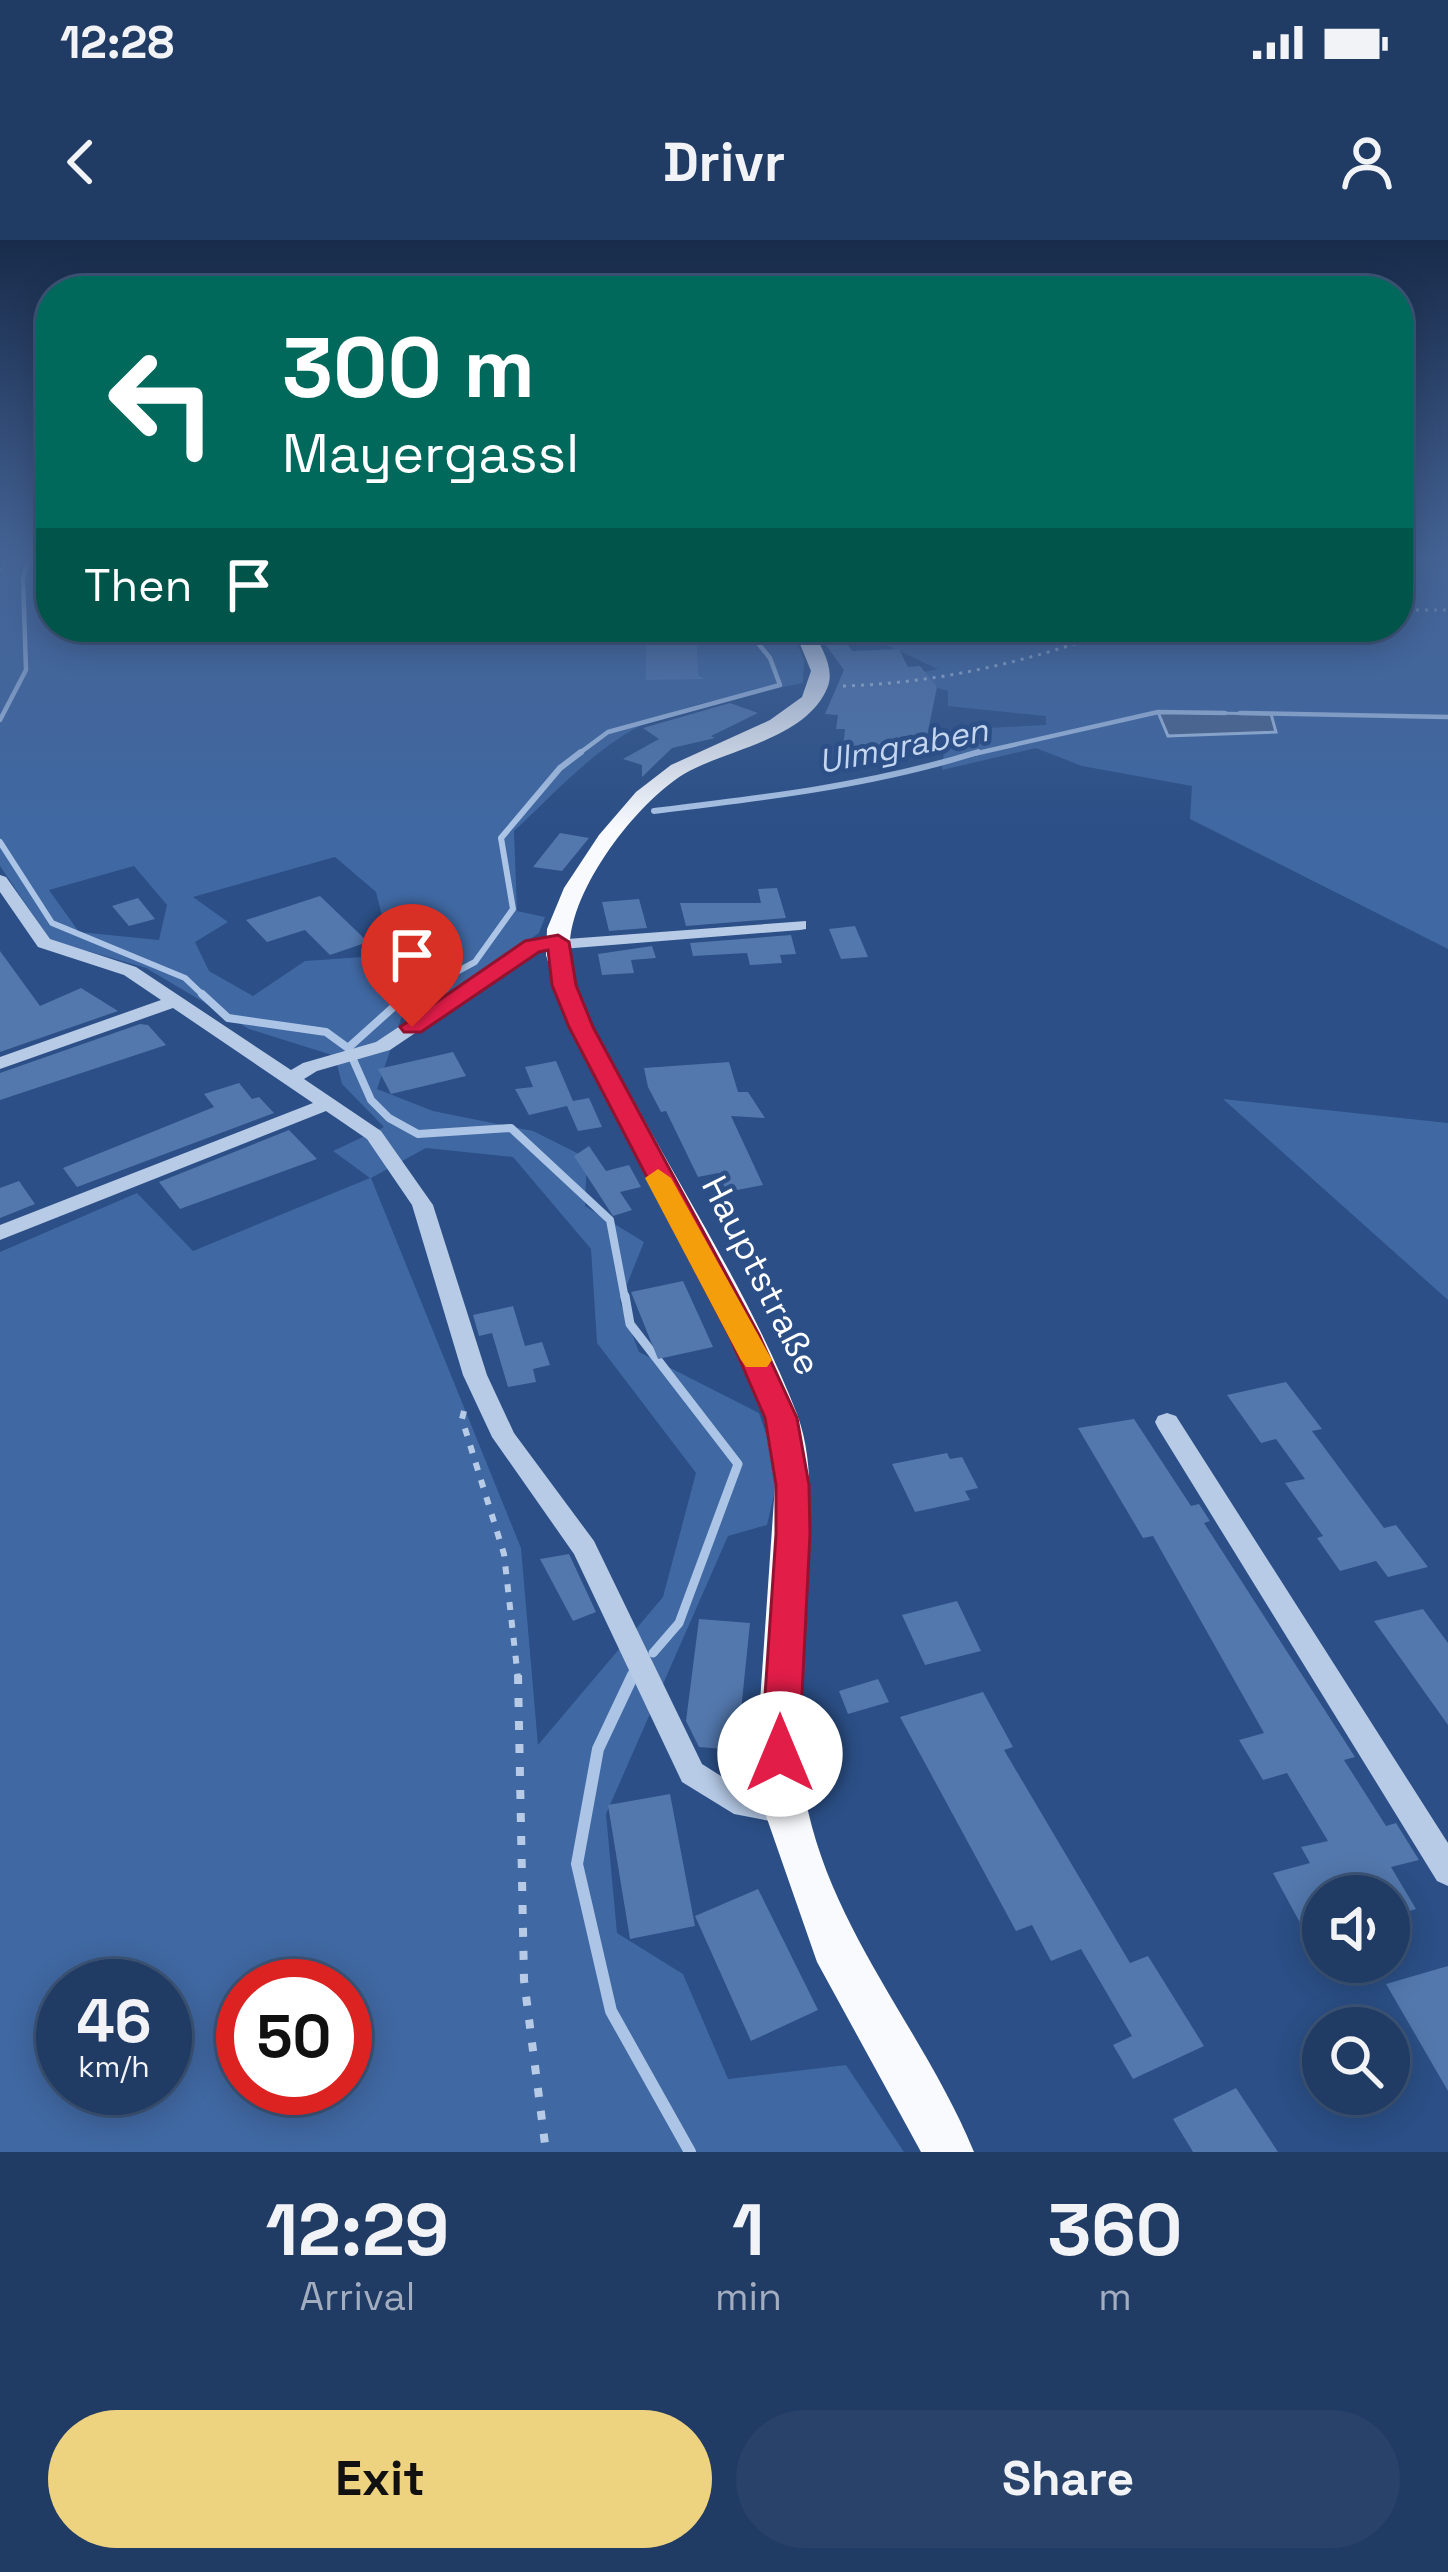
<!DOCTYPE html>
<meta charset="utf-8">
<style>
:root{--surface:#203b64;--page:#28426a;--text:#f1f3f6;--muted:#a2adbf;--line:#3d5578;--accent:#edd27f}
body{margin:0;font-family:"Space Grotesk",sans-serif;background:var(--page);color:var(--text);height:100vh;display:flex;flex-direction:column;font-size:45px;white-space:nowrap}
*{box-sizing:border-box;margin:0}
p{font-size:39px;color:var(--muted)}
.icon{flex:none;width:66px;height:66px;fill:none;stroke:currentColor;stroke-width:2;stroke-linecap:round;stroke-linejoin:round}
.map{position:relative;height:1912px;overflow:hidden}
.details{display:flex;flex-direction:column;background:var(--surface);flex:1}
.details>*{flex:none}
.hud{position:absolute;left:36px;top:36px;width:1377px;height:366px;border-radius:48px;box-shadow:0 6px 30px #0003,0 0 0 3px var(--line);background:#00695c;color:#fff;overflow:hidden}
.fabs{position:absolute;left:1302px;top:1635px;display:grid;gap:24px}
.fabs a{display:grid;place-items:center;width:108px;height:108px;border-radius:50%;background:var(--surface);box-shadow:0 6px 30px #0003,0 0 0 3px var(--line);font-size:60px}
.speed{position:absolute;left:36px;top:1719px;display:flex;gap:24px;font-size:60px;font-weight:700;text-align:center}
.speed>*{display:grid;place-content:center;width:156px;height:156px;border-radius:50%;background:var(--surface);box-shadow:0 6px 30px #0003,0 0 0 3px var(--line);line-height:1}
.speed small{font-size:30px;font-weight:400}
.speed .limit{border:18px solid #d22;background:#fff;color:#111}
.pin{position:absolute;display:grid;place-items:center;width:102px;height:102px;color:#fff;margin:-123px -51px;border-radius:50% 50% 50% 0;rotate:-45deg;box-shadow:0 0 12px #0007}
.pin .icon{rotate:45deg}
.me{position:absolute;width:132px;margin:-66px;rotate:0deg;stroke-linejoin:round;filter:drop-shadow(0 0 9px #0008)}
.turn{display:flex;align-items:center;gap:42px;height:252px;padding:0 48px;font-size:54px}
.turn .icon{width:156px;height:156px;stroke-width:2.5}
.turn b{display:block;font-size:84px;line-height:102px}
.then{display:flex;align-items:center;height:114px;padding:0 48px;background:#0003;gap:24px;font-size:45px}
.eta{display:flex;justify-content:space-evenly;align-items:center;height:204px;text-align:center}
.eta b{font-size:72px;font-weight:700;line-height:84px}
.primary-button{display:flex;gap:24px;margin-top:auto;padding:24px 48px}
.primary-button a{flex:1;height:138px;border-radius:72px;background:var(--accent);color:#111;font-size:48px;font-weight:700;line-height:138px;text-align:center}
.primary-button a+a{background:var(--page);color:var(--text)}
.status{display:flex;justify-content:space-between;align-items:center;height:84px;padding:0 60px;background:var(--surface);direction:ltr}
.status svg{height:33px;fill:currentColor}
header{display:flex;justify-content:space-between;align-items:center;height:156px;padding:0 48px;background:var(--surface);font-size:54px;font-weight:700}
.map>svg:first-child{display:block}
.green{fill:#4068a2;fill-rule:evenodd}
.water{fill:#4d668d;stroke:#acc5e7;stroke-width:3}
.lines{fill:none;stroke-linecap:round;stroke-linejoin:round}
.stream-far4{stroke:#acc5e7;stroke-width:4.5}
.stream-far3{stroke:#acc5e7;stroke-width:6}
.stream-far2{stroke:#acc5e7;stroke-width:8}
.stream-far1{stroke:#acc5e7;stroke-width:9}
.stream{stroke:#acc5e7;stroke-width:12}
.building{fill:#5378ad}
.path-far2{stroke:#b7cbe7;stroke-width:3;stroke-dasharray:3 6;stroke-linecap:butt}
.path-far1{stroke:#b7cbe7;stroke-width:6;stroke-dasharray:8 10;stroke-linecap:butt}
.path{stroke:#b7cbe7;stroke-width:8;stroke-dasharray:9 14;stroke-linecap:butt}
.minor{fill:#b7cbe7;fill-rule:evenodd}
.major{fill:#f8fafe;fill-rule:evenodd}
.route{fill:#e11d48;stroke:#92132f;stroke-width:3}
.slow{fill:#f59e0b}
.labels{text-anchor:middle;stroke-width:9;stroke-linejoin:round;paint-order:stroke}
.far-water-label{font-size:33px;font-style:italic;fill:#c3d5ef;stroke:#2b4f86}
.street-label{font-size:36px;fill:#fff;stroke:#2b4f86}
</style>
<div class="status"><b>12:28</b><svg viewBox="0 0 49 12"><path d="M0 12V9h3v3zM5 12V6h3v6zM10 12V3h3v9zM15 12V0h3v12zM26 1h20v11H26zM47 4h2v5h-2z"/></svg></div>
<header><svg class="icon" aria-label="back" viewBox="0 0 24 24"><path d="M15 5l-7 7 7 7"/></svg>Drivr<svg class="icon" aria-label="person" viewBox="0 0 24 24"><circle cx="12" cy="8" r="4"/><path d="M4 21q1-7 8-7t8 7"/></svg></header>
<div class="map">
<svg width="1448" height="1912" viewBox="0 0 1448 1912">
<rect width="100%" height="100%" fill="#2b4f86"/>
<path class="green" d="M 0,321 L 51,321 L 51,387 L 790,387 L 804,420 L 803,443 C 750,454 686,461 638,487 C 592,511 552,556 514,591 L 517,671 L 545,677 L 539,693 L 428,769 L 403,773 L 377,849 L 433,871 L 533,891 L 587,918 L 585,966 L 644,1002 L 620,1062 L 639,1112 L 759,1173 L 779,1233 L 767,1285 L 728,1296 L 606,1574 L 617,1693 L 683,1734 L 728,1839 L 846,1825 L 904,1912 L 0,1912 L 0,1012 L 137,953 L 193,1011 L 370,938 L 333,911 L 384,887 L 342,844 L 335,816 L 249,789 L 146,728 L 50,700 L 0,626 ZM 335,617 L 376,652 L 392,715 L 305,721 L 253,756 L 209,731 L 195,702 L 228,682 L 193,657 ZM 134,626 L 167,665 L 159,700 L 79,692 L 49,650 ZM 426,908 L 513,917 L 591,1009 L 597,1103 L 696,1233 L 663,1357 L 538,1505 L 521,1308 L 371,938 ZM 63,1746 L 165,1746 L 165,1848 L 63,1848 ZM 243,1746 L 345,1746 L 345,1848 L 243,1848 Z
M 1398,321 L 1448,321 L 1448,709 L 1190,579 L 1192,546 L 1082,526 L 1036,508 L 942,530 L 946,490 L 1046,485 L 1046,476 L 948,466 L 948,451 L 903,437 L 938,429 L 878,401 L 875,387 L 1398,387 Z
M 1223,859 L 1448,883 L 1448,1060 Z"/>
<path class="water" d="M 1158,472 L 1271,474 L 1276,492 L 1168,496 Z"/>
<g class="lines">
<path class="stream-far4" d="M 1240,473 L 1448,477
M 0,480 L 26,430 L 23,338 L 28,321
M 577,515 L 608,492 L 780,445 L 770,418 L 745,387
M 969,515 L 1158,472 L 1225,473"/>
<path class="stream-far3" d="M 654,571 C 763,558 873,545 978,512
M 0,602 L 52,683 L 185,738 L 205,757
M 410,757 L 475,722 L 513,669 L 501,598 L 560,528 L 581,512"/>
<path class="stream-far2" d="M 202,754 L 228,778 L 326,792 L 348,808 L 371,860 L 389,878 L 418,894 L 511,888 L 610,980 L 625,1059
M 348,808 L 398,763 L 415,754"/>
<path class="stream-far1" d="M 625,1056 L 630,1084 L 738,1224 L 679,1383 L 653,1413
M 631,1438 L 634,1433"/>
<path class="stream" d="M 633,1435 L 598,1509 L 577,1624 L 611,1771 L 690,1912"/>
</g>
<path class="building" d="M 646,387 L 696,391 L 698,435 L 705,439 L 646,440 Z
M 844,399 L 852,411 L 899,409 L 908,427 L 920,426 L 937,447 L 925,506 L 882,504 L 881,521 L 842,519 L 845,489 L 836,489 L 838,475 L 825,474 L 844,430 L 823,401 Z
M 730,463 L 758,473 L 711,496 L 715,498 L 672,508 L 642,537 L 642,525 L 623,519 L 659,499 L 643,488 Z
M 560,593 L 589,598 L 562,631 L 533,627 Z
M 777,648 L 786,678 L 686,686 L 680,663 L 761,663 L 758,649 Z
M 320,656 L 368,702 L 330,715 L 305,690 L 267,702 L 246,680 Z
M 138,658 L 155,679 L 129,686 L 112,666 Z
M 639,659 L 647,688 L 609,691 L 602,662 Z
M 855,686 L 868,717 L 841,719 L 829,689 Z
M 791,695 L 796,714 L 780,715 L 782,723 L 750,725 L 747,713 L 693,716 L 690,703 Z
M 652,706 L 656,718 L 631,720 L 634,733 L 602,735 L 598,714 Z
M 0,711 L 40,766 L 81,748 L 118,771 L 0,812 Z
M 140,784 L 148,785 L 166,805 L 0,860 L 0,833 Z
M 453,812 L 466,836 L 391,854 L 378,829 Z
M 556,821 L 573,861 L 589,858 L 602,887 L 578,891 L 567,866 L 529,875 L 515,849 L 533,847 L 525,827 Z
M 729,822 L 738,852 L 748,852 L 765,878 L 731,876 L 763,945 L 727,952 L 718,933 L 698,937 L 666,871 L 661,872 L 648,847 L 644,828 Z
M 239,843 L 252,859 L 259,857 L 274,873 L 77,947 L 63,928 L 214,867 L 204,854 Z
M 289,890 L 317,919 L 180,969 L 159,942 Z
M 589,906 L 606,931 L 629,925 L 641,947 L 620,952 L 632,970 L 613,976 L 574,916 Z
M 19,941 L 35,964 L 0,978 L 0,948 Z
M 683,1041 L 713,1107 L 658,1119 L 631,1052 Z
M 513,1066 L 525,1106 L 542,1102 L 550,1125 L 533,1129 L 536,1142 L 508,1147 L 492,1093 L 479,1096 L 473,1075 Z
M 1286,1142 L 1322,1189 L 1312,1191 L 1384,1288 L 1396,1285 L 1428,1327 L 1388,1337 L 1376,1321 L 1340,1331 L 1317,1298 L 1323,1296 L 1285,1243 L 1305,1239 L 1276,1199 L 1261,1203 L 1227,1155 Z
M 1134,1179 L 1191,1266 L 1199,1264 L 1210,1281 L 1204,1283 L 1355,1517 L 1344,1520 L 1386,1586 L 1396,1583 L 1419,1620 L 1391,1627 L 1416,1669 L 1389,1677 L 1389,1656 L 1323,1656 L 1323,1725 L 1273,1633 L 1310,1623 L 1301,1607 L 1328,1601 L 1287,1533 L 1263,1540 L 1239,1500 L 1264,1493 L 1153,1296 L 1143,1298 L 1078,1188 Z
M 947,1213 L 950,1219 L 962,1217 L 978,1248 L 965,1251 L 970,1260 L 915,1272 L 892,1224 Z
M 569,1314 L 596,1372 L 573,1381 L 540,1319 Z
M 957,1361 L 981,1411 L 925,1425 L 902,1375 Z
M 1423,1369 L 1448,1403 L 1448,1485 L 1374,1381 Z
M 699,1379 L 750,1383 L 737,1510 L 699,1507 L 686,1481 Z
M 878,1439 L 889,1462 L 848,1474 L 839,1451 Z
M 983,1452 L 1013,1507 L 1004,1510 L 1130,1723 L 1148,1716 L 1204,1806 L 1133,1839 L 1113,1805 L 1132,1796 L 1081,1709 L 1051,1721 L 1032,1685 L 1016,1691 L 900,1477 Z
M 670,1554 L 695,1686 L 630,1699 L 608,1565 Z
M 758,1649 L 818,1770 L 751,1801 L 695,1676 Z
M 1448,1726 L 1448,1851 L 1386,1744 Z
M 1236,1848 L 1278,1912 L 1193,1912 L 1173,1879 Z"/>
<g class="lines">
<path class="path-far2" d="M 0,331 L 4,321
M 1398,370 L 1448,370
M 843,446 C 940,443 1032,421 1123,387"/>
<path class="path-far1" d="M 464,1171 L 462,1179 L 504,1314 L 518,1438"/>
<path class="path" d="M 518,1435 L 524,1740 L 546,1912"/>
<path class="minor" d="M 0,635 L 6,637 L 50,699 L 136,727 L 291,830 L 303,823 L 376,802 L 527,702 L 806,681 L 806,689 L 800,690 L 537,711 L 390,810 L 317,831 L 304,839 L 381,891 L 433,965 L 487,1135 L 514,1193 L 594,1301 L 702,1524 L 740,1548 L 797,1560 L 801,1570 L 797,1580 L 786,1584 L 734,1574 L 682,1542 L 574,1314 L 492,1197 L 463,1135 L 412,965 L 367,899 L 326,871 L 0,1000 L 0,985 L 313,863 L 173,768 L 0,829 L 0,817 L 161,760 L 124,735 L 38,707 L 0,652 Z
M 1167,1173 L 1176,1176 L 1448,1603 L 1448,1646 L 1437,1641 L 1158,1188 L 1155,1182 L 1158,1176 Z"/>
<path class="major" d="M 793,387 L 811,387 C 819,404 835,426 828,446 C 808,499 727,509 684,534 C 636,563 566,654 570,712 C 574,765 609,815 634,861 C 689,963 755,1065 797,1174 C 813,1217 810,1264 808,1309 C 804,1386 791,1497 808,1571 C 837,1698 926,1795 974,1912 L 921,1912 L 817,1722 L 764,1570 L 760,1462 L 775,1245 L 764,1178 L 728,1095 L 568,787 L 546,715 L 547,689 L 564,648 L 599,595 L 636,552 L 671,525 L 770,480 L 802,457 L 811,431 Z"/>
</g>
<linearGradient id="sky" x2="0" y2="1"><stop stop-color="#182b4a"/><stop offset="0.54" stop-color="#446395"/><stop offset="1" stop-color="#446395" stop-opacity="0"/></linearGradient>
<rect width="1448" height="589" fill="url(#sky)"/>
<path class="route" d="M 558,695 L 569,702 L 576,745 L 593,787 L 759,1095 L 797,1178 L 809,1245 L 810,1294 L 799,1514 L 794,1525 L 780,1530 L 767,1525 L 761,1514 L 776,1294 L 776,1245 L 765,1178 L 729,1095 L 569,787 L 552,745 L 548,710 L 539,712 L 421,792 L 404,792 L 400,787 L 525,701 Z"/>
<path class="slow" d="M 658,929 L 671,938 L 772,1120 L 767,1127 L 746,1127 L 741,1120 L 645,938 Z"/>
<g class="labels">
<g class="far-water-label">
<text transform="translate(903 505) rotate(-11)" y="12">Ulmgraben</text>
</g>
<g class="street-label">
<text transform="translate(762 1035) rotate(63)" y="13">Hauptstraße</text>
</g>
</g>
</svg>
<div class="fabs">
<a><svg class="icon" aria-label="sound" viewBox="0 0 24 24"><path d="M4 9h4l5-4v14l-5-4H4zM17 9q2 3 0 6"/></svg></a>
<a><svg class="icon" aria-label="search" viewBox="0 0 24 24"><circle cx="10" cy="10" r="6"/><path d="M15 15l6 6"/></svg></a>
</div>
<div class="speed"><div>46<small>km/h</small></div><div class="limit">50</div></div>
<div class="pin" style="left:412px;top:787px;background:#d93025"><svg class="icon" aria-label="arrive" viewBox="0 0 24 24"><path d="M6 21V4h12l-3 4 3 4H6"/></svg></div>
<svg class="me" style="left:780px;top:1514px" viewBox="-20 -20 40 40"><circle r="19" fill="#fff"/><path d="M0-13L10 11 0 6-10 11z" fill="#e11d48"/></svg>
<div class="hud">
<div class="turn"><svg class="icon" aria-label="left" viewBox="0 0 24 24"><path d="M17 20v-9H6M10 6l-5 5 5 5"/></svg><div><b>300 m</b>Mayergassl</div></div>
<div class="then">Then<svg class="icon" aria-label="arrive" viewBox="0 0 24 24"><path d="M6 21V4h12l-3 4 3 4H6"/></svg></div>
</div>
</div>
<section class="details">
<div class="eta">
<div><b>12:29</b><p>Arrival</p></div>
<div><b>1</b><p>min</p></div>
<div><b>360</b><p>m</p></div>
</div>
<div class="primary-button"><a>Exit</a><a>Share</a></div>
</section>
